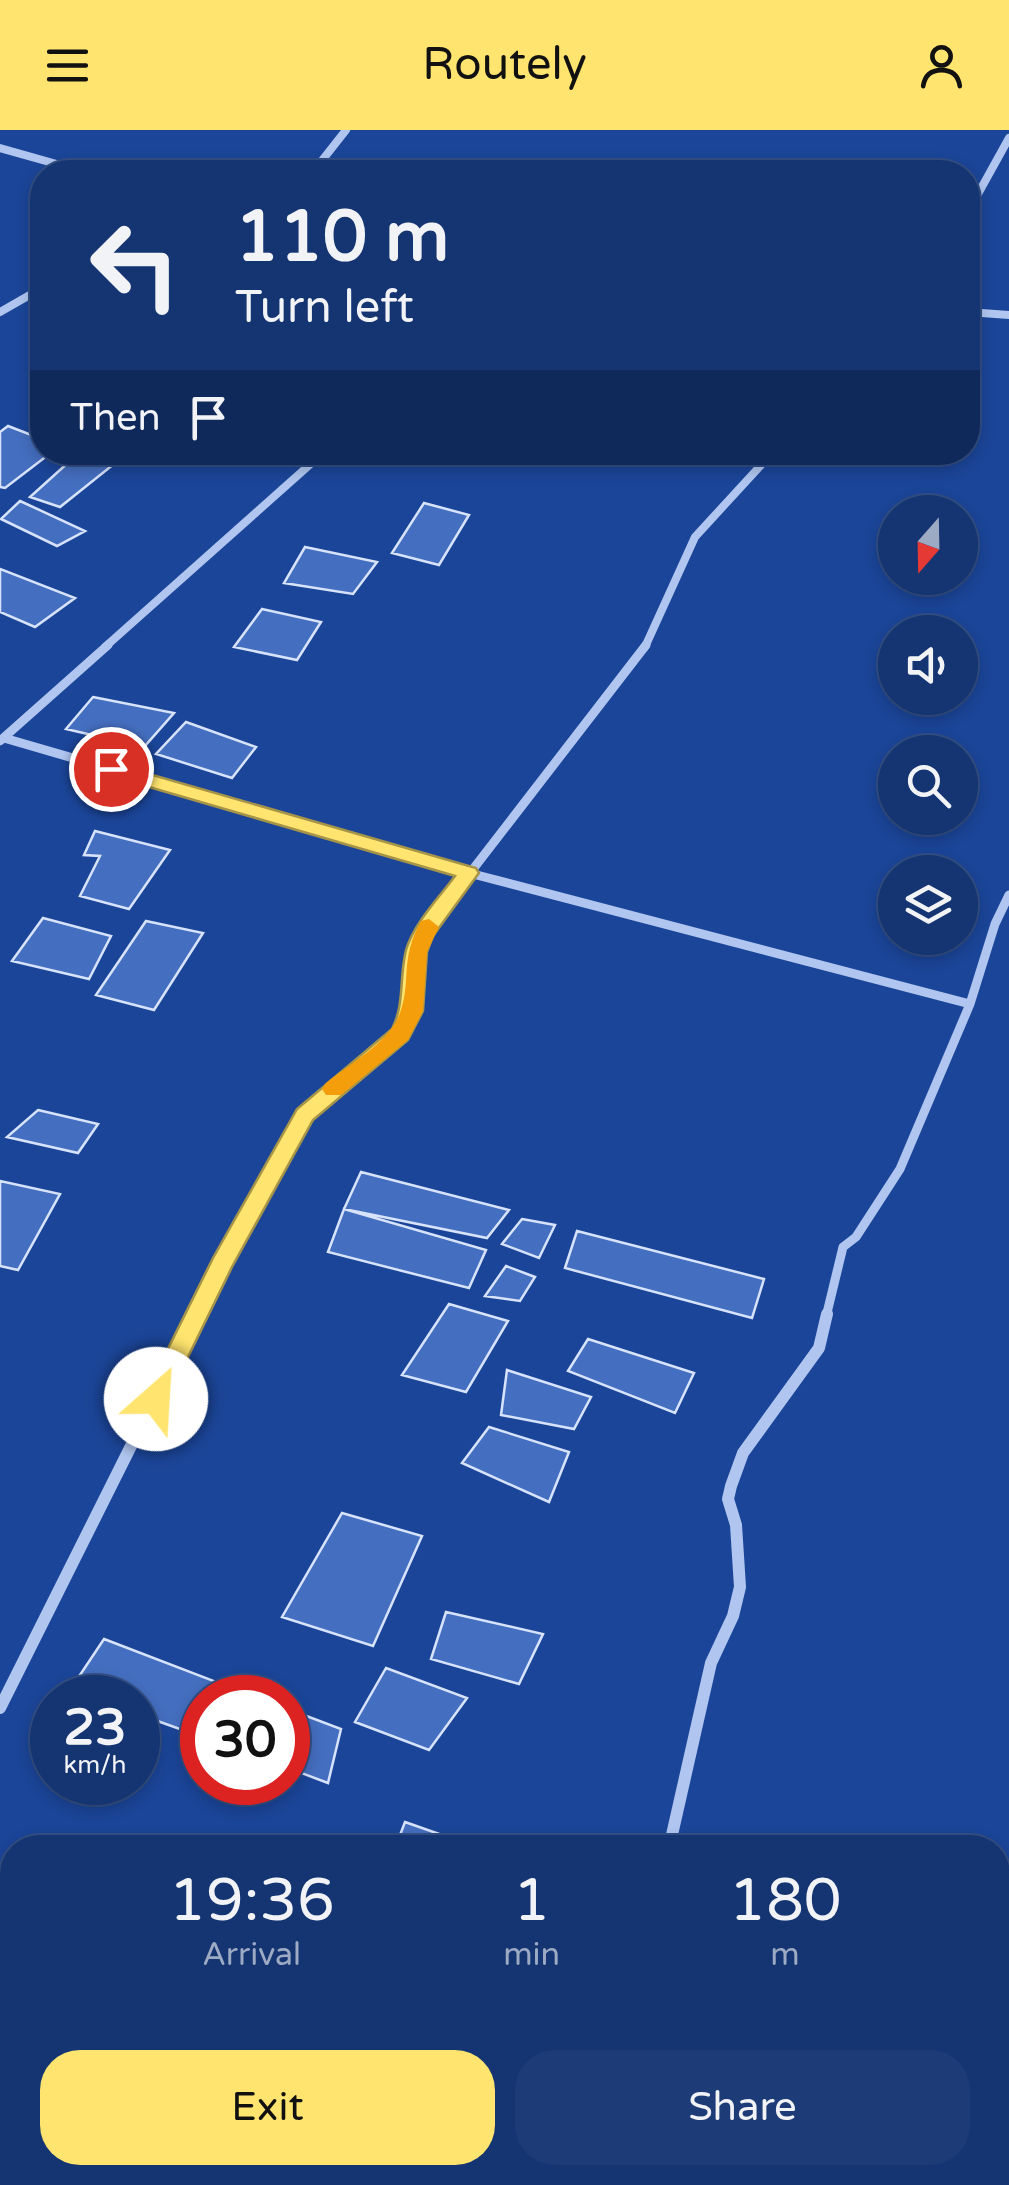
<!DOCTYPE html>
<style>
:root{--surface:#143472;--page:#1d3c77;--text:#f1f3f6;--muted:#9daac4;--line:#334f84;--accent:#ffe46f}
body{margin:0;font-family:"Varela Round",sans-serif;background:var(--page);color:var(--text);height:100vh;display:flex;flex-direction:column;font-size:38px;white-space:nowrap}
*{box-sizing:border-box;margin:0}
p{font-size:32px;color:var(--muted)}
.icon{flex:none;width:55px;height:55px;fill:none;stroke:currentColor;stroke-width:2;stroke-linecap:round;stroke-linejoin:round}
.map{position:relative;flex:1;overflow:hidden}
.sheet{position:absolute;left:0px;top:1705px;width:1010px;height:350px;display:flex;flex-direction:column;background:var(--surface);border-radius:40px 40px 0 0;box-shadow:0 5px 15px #0003,0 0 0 2px var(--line)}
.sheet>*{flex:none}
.banner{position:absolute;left:30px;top:30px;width:950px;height:305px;border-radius:40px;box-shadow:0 5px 15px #0003,0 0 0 2px var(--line);background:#143472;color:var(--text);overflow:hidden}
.needle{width:65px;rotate:200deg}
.fabs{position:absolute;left:878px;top:365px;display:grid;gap:20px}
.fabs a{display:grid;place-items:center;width:100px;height:100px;border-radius:50%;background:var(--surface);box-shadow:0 5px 15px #0003,0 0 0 2px var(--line);font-size:50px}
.speed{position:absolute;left:30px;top:1545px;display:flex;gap:20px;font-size:50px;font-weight:700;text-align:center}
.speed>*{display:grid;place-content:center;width:130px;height:130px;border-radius:50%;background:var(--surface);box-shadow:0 5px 15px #0003,0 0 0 2px var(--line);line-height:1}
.speed small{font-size:25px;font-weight:400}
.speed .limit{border:15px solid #d22;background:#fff;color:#111}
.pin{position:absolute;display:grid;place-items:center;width:85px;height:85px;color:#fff;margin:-42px;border:5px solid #fff;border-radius:50%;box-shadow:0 2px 10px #0007}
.me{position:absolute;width:110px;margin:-55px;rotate:26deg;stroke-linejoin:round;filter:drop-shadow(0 0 8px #0008)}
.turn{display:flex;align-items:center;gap:35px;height:210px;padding:0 40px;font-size:45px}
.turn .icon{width:130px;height:130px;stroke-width:2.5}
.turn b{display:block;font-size:70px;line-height:85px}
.then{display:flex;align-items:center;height:95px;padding:0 40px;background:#0003;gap:20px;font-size:38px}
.eta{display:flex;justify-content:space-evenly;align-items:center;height:170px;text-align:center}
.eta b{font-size:60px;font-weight:600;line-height:70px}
.button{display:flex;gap:20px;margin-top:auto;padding:20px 40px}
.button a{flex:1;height:115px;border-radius:40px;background:var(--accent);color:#111;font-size:40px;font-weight:600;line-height:115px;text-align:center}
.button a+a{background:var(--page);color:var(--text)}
header{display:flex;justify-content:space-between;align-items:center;height:130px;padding:0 40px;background:var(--accent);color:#111;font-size:45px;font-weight:600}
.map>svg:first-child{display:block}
.building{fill:#446ebf;stroke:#d7e3fb;stroke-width:2.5}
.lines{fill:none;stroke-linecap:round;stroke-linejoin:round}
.minor-far2{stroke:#b0c6f0;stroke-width:8}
.minor-far1{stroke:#b0c6f0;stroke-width:9}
.minor{stroke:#b0c6f0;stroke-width:12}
.route{fill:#ffe46f;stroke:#a69448;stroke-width:2.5}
.slow{fill:#f59e0b}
</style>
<header><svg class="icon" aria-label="menu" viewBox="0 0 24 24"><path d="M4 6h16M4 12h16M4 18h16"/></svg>Routely<svg class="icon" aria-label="person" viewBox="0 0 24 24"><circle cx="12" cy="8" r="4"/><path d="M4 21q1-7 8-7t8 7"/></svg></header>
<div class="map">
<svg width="1009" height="2055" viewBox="0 0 1009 2055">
<rect width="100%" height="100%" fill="#1b4598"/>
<path class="building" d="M 8,296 L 42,309 L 42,322 L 52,322 L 5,358 L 0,357 L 0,302 Z
M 80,322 L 114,334 L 60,377 L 30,367 Z
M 192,322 L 244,322 L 229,335 Z
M 20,371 L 85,401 L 57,416 L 1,389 Z
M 424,373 L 469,385 L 439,435 L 392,423 Z
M 305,417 L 377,432 L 353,464 L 284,453 Z
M 0,439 L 75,468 L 35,497 L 0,482 Z
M 262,479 L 321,492 L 297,530 L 234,517 Z
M 93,567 L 174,583 L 144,617 L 66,599 Z
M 186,592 L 256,617 L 232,648 L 156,624 Z
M 95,701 L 170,720 L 129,779 L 80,766 L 100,726 L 84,725 Z
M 43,788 L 111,806 L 89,849 L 12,831 Z
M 146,791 L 203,803 L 154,880 L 96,865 Z
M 38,980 L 98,994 L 78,1023 L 7,1007 Z
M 361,1042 L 509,1080 L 487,1108 L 344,1079 Z
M 0,1051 L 60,1064 L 18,1140 L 0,1136 Z
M 344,1079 L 486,1120 L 469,1158 L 328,1122 Z
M 522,1089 L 555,1095 L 539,1128 L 502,1114 Z
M 577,1101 L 764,1149 L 752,1188 L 565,1138 Z
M 506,1136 L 535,1147 L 520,1171 L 485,1166 Z
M 449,1174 L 508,1191 L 466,1262 L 402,1245 Z
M 588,1209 L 694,1243 L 675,1283 L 568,1241 Z
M 507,1240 L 591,1267 L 574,1299 L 501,1285 Z
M 489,1297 L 569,1322 L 549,1372 L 462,1333 Z
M 342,1383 L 422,1406 L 373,1516 L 282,1487 Z
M 446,1482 L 543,1504 L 519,1554 L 431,1529 Z
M 104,1509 L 258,1568 L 202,1568 L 202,1607 L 138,1584 L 138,1568 L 91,1568 L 70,1560 Z
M 386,1538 L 467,1568 L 429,1620 L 355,1592 Z
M 288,1579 L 341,1599 L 328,1653 L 288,1638 Z
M 405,1692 L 479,1718 L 395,1718 Z"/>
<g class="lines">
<path class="minor-far2" d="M 0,18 L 85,42
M 313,42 L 346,0
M 968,82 L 1009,8
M 0,182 L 42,158
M 968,182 L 1009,185
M 105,517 L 324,322
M 645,517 L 695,407 L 773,322"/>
<path class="minor-far1" d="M 4,608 L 469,743 L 970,874
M 0,611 L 108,515
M 196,1187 L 305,985 L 400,904 L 412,881 L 416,822 L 423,804 L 646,515
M 826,1187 L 843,1117 L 856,1107 L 900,1039 L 970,874 L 995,794 L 1009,765"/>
<path class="minor" d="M 0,1578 L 197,1184
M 669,1718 L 711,1533 L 733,1486 L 740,1457 L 736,1395 L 728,1369 L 731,1356 L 743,1323 L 819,1218 L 827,1184
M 590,2055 L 593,2042"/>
</g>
<path class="route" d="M 111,633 L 476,738 L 479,743 L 433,806 L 427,822 L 423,881 L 408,910 L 313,990 L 232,1137 L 164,1276 L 156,1279 L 147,1276 L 143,1269 L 213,1128 L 297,979 L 392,899 C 405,873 399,848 406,820 C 414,793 438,769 455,746 L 104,644 L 101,639 Z"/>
<path class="slow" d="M 429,789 L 439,797 L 427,822 L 423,881 L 408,910 L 341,965 L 326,965 L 322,959 L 326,953 C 349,934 390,912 400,883 C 412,849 399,831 421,791 Z"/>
</svg>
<div class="fabs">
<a><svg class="needle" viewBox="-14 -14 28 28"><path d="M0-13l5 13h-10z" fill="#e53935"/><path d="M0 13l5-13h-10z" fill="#9daac4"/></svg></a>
<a><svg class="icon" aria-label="sound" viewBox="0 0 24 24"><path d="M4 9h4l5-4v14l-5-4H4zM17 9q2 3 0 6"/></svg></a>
<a><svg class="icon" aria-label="search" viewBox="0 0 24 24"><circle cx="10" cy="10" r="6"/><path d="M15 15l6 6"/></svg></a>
<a><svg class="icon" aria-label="layers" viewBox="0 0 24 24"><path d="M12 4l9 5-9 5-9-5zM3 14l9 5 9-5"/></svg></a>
</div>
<div class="speed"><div>23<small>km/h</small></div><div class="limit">30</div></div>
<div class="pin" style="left:111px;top:639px;background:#d93025"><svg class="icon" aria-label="arrive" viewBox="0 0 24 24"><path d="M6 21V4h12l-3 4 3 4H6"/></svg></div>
<svg class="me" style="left:156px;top:1269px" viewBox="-20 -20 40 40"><circle r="19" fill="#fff"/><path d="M0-13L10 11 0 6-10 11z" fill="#ffe46f"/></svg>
<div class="banner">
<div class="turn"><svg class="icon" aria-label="left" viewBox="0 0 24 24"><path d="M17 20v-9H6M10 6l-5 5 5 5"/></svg><div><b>110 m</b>Turn left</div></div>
<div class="then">Then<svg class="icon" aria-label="arrive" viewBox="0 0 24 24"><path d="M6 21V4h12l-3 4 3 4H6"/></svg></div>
</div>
<section class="sheet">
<div class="eta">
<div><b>19:36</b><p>Arrival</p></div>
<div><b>1</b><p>min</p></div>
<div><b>180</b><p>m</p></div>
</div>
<div class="button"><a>Exit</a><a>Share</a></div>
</section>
</div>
